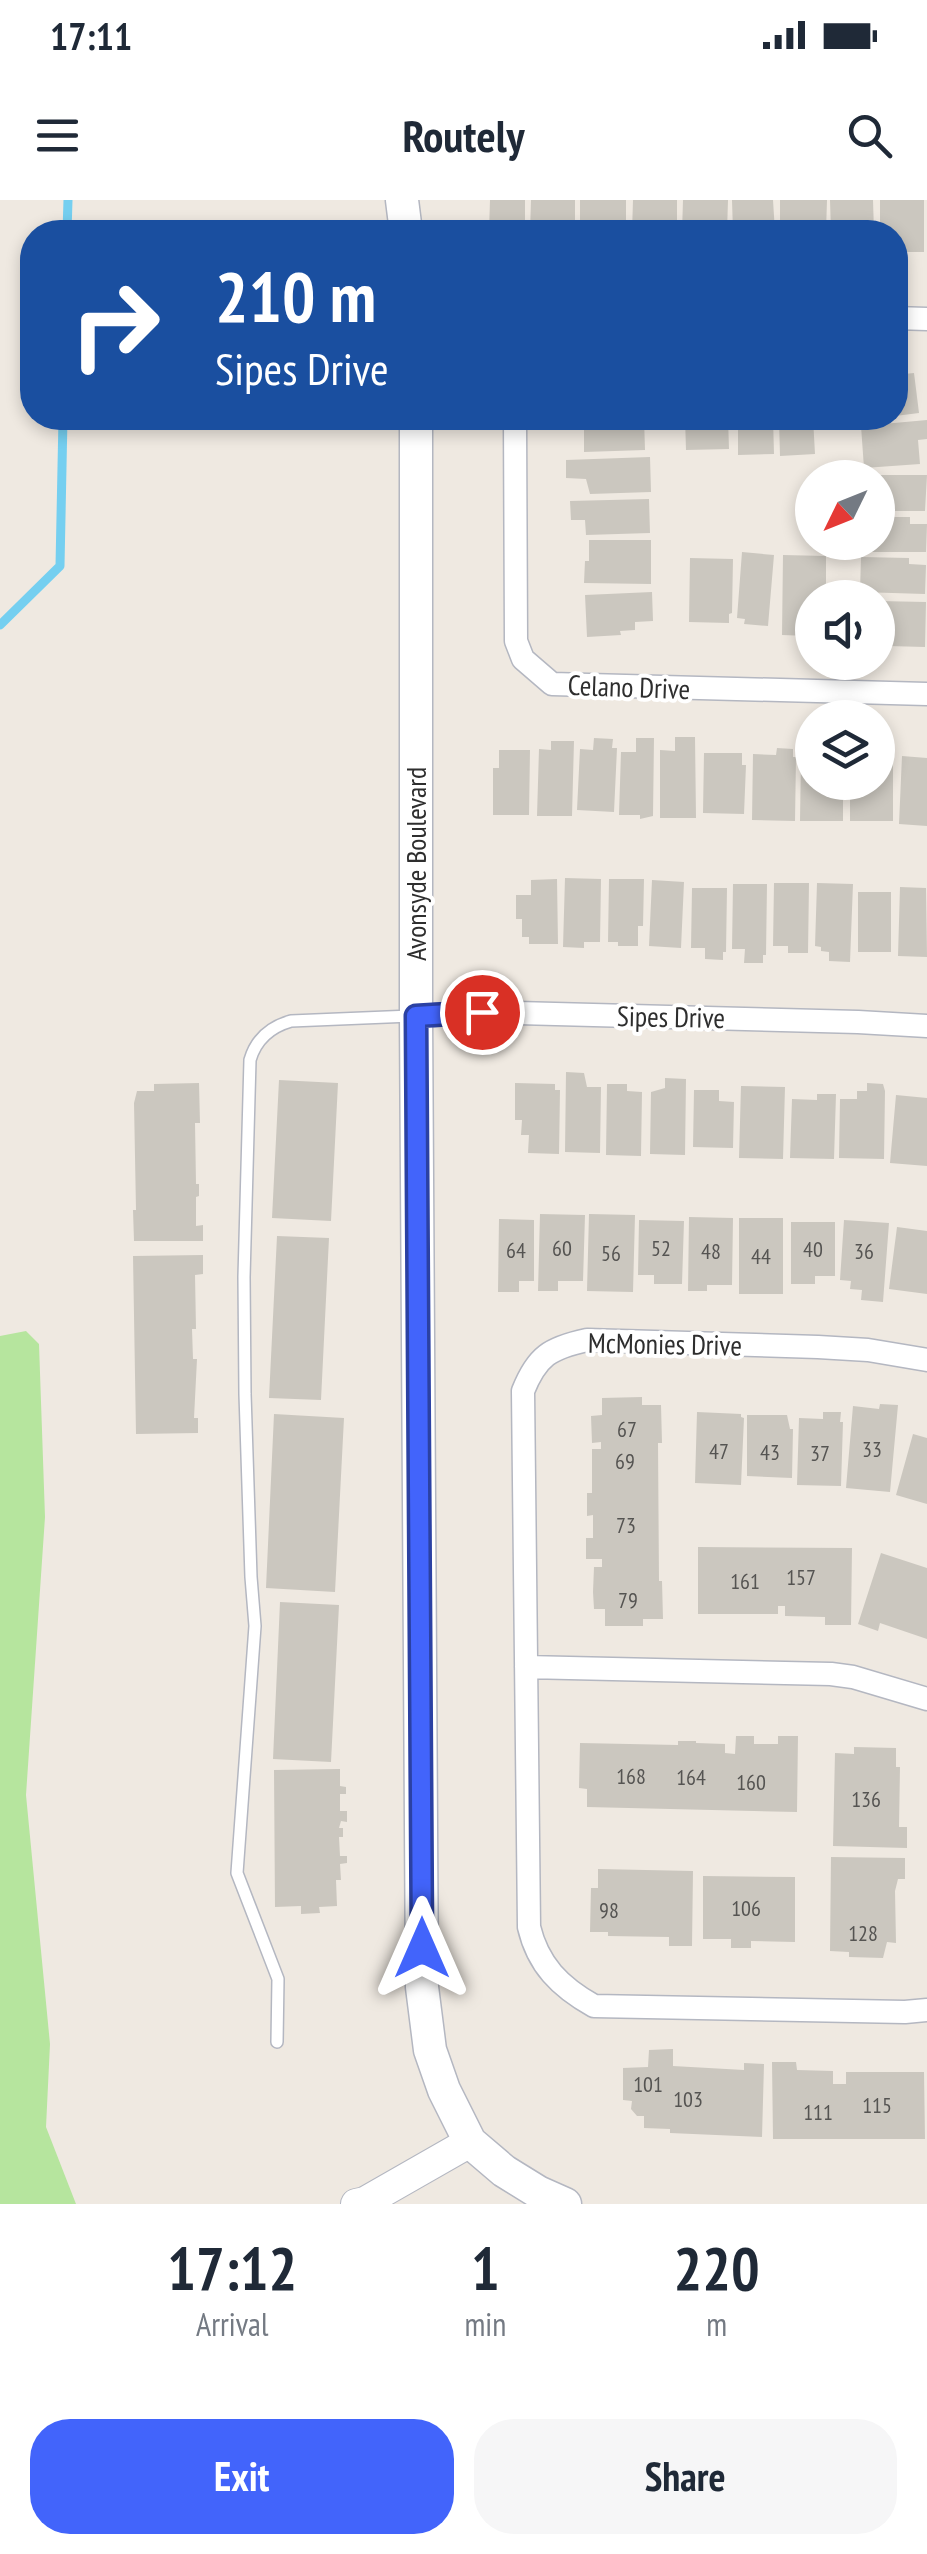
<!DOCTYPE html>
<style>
:root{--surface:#fff;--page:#f6f6f7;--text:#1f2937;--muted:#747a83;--accent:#4264fb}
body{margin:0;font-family:"PT Sans Narrow",sans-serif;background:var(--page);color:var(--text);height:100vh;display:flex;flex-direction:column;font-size:38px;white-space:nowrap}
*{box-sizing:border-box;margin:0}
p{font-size:32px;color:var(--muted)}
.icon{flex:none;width:55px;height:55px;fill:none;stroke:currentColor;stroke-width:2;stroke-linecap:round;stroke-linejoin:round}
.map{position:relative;height:2004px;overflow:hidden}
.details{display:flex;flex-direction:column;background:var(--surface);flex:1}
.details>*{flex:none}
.guide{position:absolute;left:20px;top:20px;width:888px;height:210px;border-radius:40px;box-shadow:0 5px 15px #0003;background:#1a4fa0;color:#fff;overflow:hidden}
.needle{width:65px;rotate:227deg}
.controls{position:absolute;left:795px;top:260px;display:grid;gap:20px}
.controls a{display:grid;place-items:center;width:100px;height:100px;border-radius:50%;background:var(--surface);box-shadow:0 5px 15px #0003;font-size:50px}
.pin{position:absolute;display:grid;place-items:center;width:85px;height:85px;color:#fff;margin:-42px;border:5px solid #fff;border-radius:50%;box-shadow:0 2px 10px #0007}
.me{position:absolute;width:110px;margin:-55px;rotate:0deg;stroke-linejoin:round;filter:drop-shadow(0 0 8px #0008)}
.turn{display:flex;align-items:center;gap:35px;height:210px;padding:0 30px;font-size:45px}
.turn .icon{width:130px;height:130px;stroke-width:2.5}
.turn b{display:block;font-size:70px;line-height:85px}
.eta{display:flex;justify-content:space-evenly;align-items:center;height:170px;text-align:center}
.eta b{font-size:60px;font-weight:800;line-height:70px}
.action{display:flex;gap:20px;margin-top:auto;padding:20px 30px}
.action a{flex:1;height:115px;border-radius:40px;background:var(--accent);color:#fff;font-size:40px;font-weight:800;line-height:115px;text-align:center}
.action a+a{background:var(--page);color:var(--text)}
.status{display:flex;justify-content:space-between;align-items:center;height:70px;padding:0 50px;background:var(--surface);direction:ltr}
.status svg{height:28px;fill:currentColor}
header{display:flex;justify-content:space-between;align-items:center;height:130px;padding:0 30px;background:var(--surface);font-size:45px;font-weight:800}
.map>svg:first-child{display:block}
.green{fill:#b6e59e}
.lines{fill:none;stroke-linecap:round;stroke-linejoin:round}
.stream{stroke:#75cff0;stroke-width:9}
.building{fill:#cbc7bf}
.service-casing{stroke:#b4b7c1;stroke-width:14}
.minor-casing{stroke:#b4b7c1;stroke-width:25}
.tertiary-casing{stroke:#b4b7c1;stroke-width:32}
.secondary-casing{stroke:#b4b7c1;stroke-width:35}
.service{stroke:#fff;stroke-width:11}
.minor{stroke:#fff;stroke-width:22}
.tertiary{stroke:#fff;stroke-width:30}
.secondary{stroke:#fff;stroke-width:32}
.route-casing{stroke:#2b41a3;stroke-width:25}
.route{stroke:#4264fb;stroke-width:18}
.labels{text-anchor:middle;stroke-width:8;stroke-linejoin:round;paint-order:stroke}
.number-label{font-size:22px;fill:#555452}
.street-label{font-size:28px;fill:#2e2e2e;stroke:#fff}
</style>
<div class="status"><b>17:11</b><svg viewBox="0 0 49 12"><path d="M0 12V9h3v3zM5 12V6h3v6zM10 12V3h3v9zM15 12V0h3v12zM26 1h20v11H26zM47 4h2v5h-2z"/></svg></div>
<header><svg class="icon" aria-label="menu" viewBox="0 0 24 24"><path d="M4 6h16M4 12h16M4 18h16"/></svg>Routely<svg class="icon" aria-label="search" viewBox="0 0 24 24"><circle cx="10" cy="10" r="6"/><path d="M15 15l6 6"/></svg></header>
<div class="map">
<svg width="927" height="2004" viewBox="0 0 927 2004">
<rect width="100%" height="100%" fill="#efe9e1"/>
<path class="green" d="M 26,1131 L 39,1144 L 45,1317 L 26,1595 L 50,1844 L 46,1927 L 76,2004 L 0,2004 L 0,1136 Z"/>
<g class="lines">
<path class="stream" d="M 67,32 L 68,0
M 0,425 L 60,366 L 63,218"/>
</g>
<path class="building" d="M 490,0 L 525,0 L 525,32 L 489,32 Z
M 531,0 L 575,0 L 575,32 L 530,32 Z
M 580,0 L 626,0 L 626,32 L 580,32 Z
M 633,0 L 677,0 L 677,32 L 632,32 Z
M 683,0 L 728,0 L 727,32 L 682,32 Z
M 732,0 L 773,0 L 775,32 L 733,32 Z
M 780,0 L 827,0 L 826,32 L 780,32 Z
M 830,0 L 873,0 L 874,32 L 831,32 Z
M 880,0 L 924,0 L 924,52 L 907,52 L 907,58 L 895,58 L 895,32 L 880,32 Z
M 903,169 L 904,174 L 914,173 L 919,213 L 895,216 L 895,170 Z
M 584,218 L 644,218 L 645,250 L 584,252 Z
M 685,218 L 728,218 L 729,249 L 686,250 Z
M 738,218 L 773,218 L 774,254 L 738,255 Z
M 779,218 L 813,218 L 815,254 L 780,256 Z
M 927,220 L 927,239 L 918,240 L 920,264 L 864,268 L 861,226 Z
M 650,257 L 651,292 L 590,294 L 586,279 L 566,278 L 566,260 Z
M 878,275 L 927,275 L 925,311 L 878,311 Z
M 649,299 L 650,333 L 586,335 L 585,320 L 571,320 L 570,301 Z
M 878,317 L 910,317 L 910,324 L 927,324 L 926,352 L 863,352 L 863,342 L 878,342 Z
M 589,340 L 651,340 L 651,384 L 584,383 L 585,361 L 589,361 Z
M 742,352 L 774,355 L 768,426 L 744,424 L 745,419 L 737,418 Z
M 783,355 L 826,356 L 826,398 L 812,398 L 812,440 L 809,440 L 809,436 L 782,435 Z
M 861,357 L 909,358 L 909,364 L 926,365 L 925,394 L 860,392 Z
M 690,358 L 733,359 L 732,413 L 729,414 L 729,423 L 689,422 Z
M 652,392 L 653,421 L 635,422 L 635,430 L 620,431 L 621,435 L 587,437 L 585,395 Z
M 878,401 L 926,402 L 925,447 L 888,446 L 888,441 L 878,441 Z
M 675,537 L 695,537 L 696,618 L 660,618 L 660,550 L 675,551 Z
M 594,538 L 613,539 L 612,548 L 617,548 L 614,612 L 577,610 L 580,549 L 593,550 Z
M 636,538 L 654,538 L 653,616 L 640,619 L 640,615 L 619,615 L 621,552 L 636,552 Z
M 551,541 L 574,541 L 572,616 L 537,616 L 539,549 L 551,550 Z
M 893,546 L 893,621 L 850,621 L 850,582 L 878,582 L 878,547 Z
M 777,548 L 793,549 L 793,557 L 796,557 L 795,621 L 752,620 L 753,554 L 776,555 Z
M 499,550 L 530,550 L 529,615 L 493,615 L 493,568 L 499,568 Z
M 704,553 L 742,553 L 742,565 L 746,565 L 744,614 L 703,613 Z
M 902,556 L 927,558 L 927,626 L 899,624 Z
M 801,558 L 812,558 L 812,582 L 843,582 L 843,621 L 800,621 Z
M 565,678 L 601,679 L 600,742 L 584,742 L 584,748 L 563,747 Z
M 557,679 L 558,744 L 529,744 L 529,737 L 522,737 L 522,719 L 516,719 L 516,695 L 531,695 L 531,680 Z
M 609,679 L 644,679 L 643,726 L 638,726 L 638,746 L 618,746 L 618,742 L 608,742 Z
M 652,680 L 684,682 L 681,748 L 649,746 Z
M 774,683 L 809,683 L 808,753 L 788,753 L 788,746 L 773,746 Z
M 817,683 L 853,684 L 850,762 L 829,761 L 829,752 L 821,751 L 821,747 L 815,746 Z
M 733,684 L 767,684 L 766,755 L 763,755 L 763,763 L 744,763 L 745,749 L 732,749 Z
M 900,687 L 926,688 L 927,757 L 898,756 Z
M 692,688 L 727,688 L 726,752 L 723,752 L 723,760 L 705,759 L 705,748 L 691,748 Z
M 858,692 L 891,692 L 891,752 L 858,752 Z
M 566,872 L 584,873 L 587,887 L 601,887 L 600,953 L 565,952 Z
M 665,878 L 686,879 L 685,955 L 650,954 L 651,892 L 665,888 Z
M 279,880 L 338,883 L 331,1021 L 272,1018 Z
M 199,883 L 200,923 L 195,923 L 196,984 L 199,984 L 199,996 L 196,997 L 196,1026 L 203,1025 L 203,1041 L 134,1041 L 133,1010 L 136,1010 L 134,903 L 137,891 L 154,891 L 154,884 Z
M 515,883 L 555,884 L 555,890 L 560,890 L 559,954 L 528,953 L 529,935 L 521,935 L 522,920 L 515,920 Z
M 867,883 L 883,884 L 885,891 L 884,959 L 839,958 L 840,899 L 857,899 L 857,891 L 867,891 Z
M 607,884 L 627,884 L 627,891 L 642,892 L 641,956 L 606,955 Z
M 741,886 L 785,887 L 783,959 L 739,958 Z
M 694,890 L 719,890 L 719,901 L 734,902 L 733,948 L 693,947 Z
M 817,894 L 836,894 L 834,959 L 790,958 L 792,899 L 817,900 Z
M 896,895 L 927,898 L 927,966 L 890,963 Z
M 540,1014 L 585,1015 L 583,1081 L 558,1081 L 558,1091 L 538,1091 Z
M 589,1014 L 635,1015 L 633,1092 L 587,1091 Z
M 689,1017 L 733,1018 L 732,1085 L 707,1085 L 707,1091 L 688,1091 Z
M 739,1018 L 783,1018 L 783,1094 L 739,1094 Z
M 499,1019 L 534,1020 L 534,1081 L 519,1081 L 519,1092 L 498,1092 Z
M 639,1020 L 684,1021 L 682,1084 L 654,1084 L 654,1075 L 638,1075 Z
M 844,1020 L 889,1023 L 883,1102 L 861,1100 L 862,1090 L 850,1089 L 851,1081 L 840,1080 Z
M 791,1022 L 835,1022 L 835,1076 L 815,1076 L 815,1084 L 791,1084 Z
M 897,1027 L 927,1031 L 927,1094 L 889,1089 Z
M 277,1036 L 329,1038 L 321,1200 L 269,1198 Z
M 203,1055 L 203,1074 L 195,1075 L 196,1129 L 192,1129 L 193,1159 L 197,1159 L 194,1218 L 198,1218 L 198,1233 L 136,1234 L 133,1056 Z
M 642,1197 L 642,1205 L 661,1205 L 662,1243 L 658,1243 L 659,1381 L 662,1381 L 663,1419 L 643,1419 L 643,1426 L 605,1426 L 605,1409 L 594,1409 L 593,1392 L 594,1367 L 602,1367 L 602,1359 L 586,1359 L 586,1338 L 593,1338 L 593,1315 L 587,1316 L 587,1293 L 592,1293 L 592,1249 L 601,1249 L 601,1242 L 592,1243 L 591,1216 L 602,1215 L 602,1198 Z
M 880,1204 L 898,1205 L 890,1292 L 846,1288 L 853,1206 L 879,1209 Z
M 697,1212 L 741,1214 L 741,1217 L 744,1218 L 741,1285 L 695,1283 Z
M 823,1212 L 841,1212 L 840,1222 L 843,1222 L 841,1286 L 797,1285 L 799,1218 L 823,1219 Z
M 274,1214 L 344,1218 L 335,1392 L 266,1388 Z
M 747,1215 L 787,1215 L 790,1229 L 793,1229 L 792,1278 L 747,1276 Z
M 913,1234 L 927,1238 L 927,1304 L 896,1295 Z
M 698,1347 L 852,1348 L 851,1425 L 825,1425 L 825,1417 L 785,1416 L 785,1406 L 778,1406 L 778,1414 L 698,1414 Z
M 881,1353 L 927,1368 L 927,1439 L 880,1423 L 878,1431 L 858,1424 Z
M 280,1402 L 339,1405 L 331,1562 L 273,1559 Z
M 736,1536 L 754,1536 L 754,1544 L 778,1544 L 778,1536 L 798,1536 L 797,1612 L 587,1607 L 587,1589 L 579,1588 L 580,1543 L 678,1545 L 678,1541 L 696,1541 L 696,1543 L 725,1544 L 725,1553 L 735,1554 Z
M 854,1547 L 896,1548 L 896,1567 L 900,1567 L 899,1627 L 907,1627 L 907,1648 L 833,1646 L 835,1553 L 854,1554 Z
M 340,1569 L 340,1586 L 346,1587 L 346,1594 L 340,1594 L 340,1611 L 347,1611 L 347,1622 L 341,1621 L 339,1628 L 343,1628 L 343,1637 L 339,1637 L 340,1656 L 347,1656 L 347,1663 L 340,1664 L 341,1680 L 336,1680 L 337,1706 L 319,1707 L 320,1713 L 301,1714 L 301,1706 L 275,1707 L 274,1570 Z
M 831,1657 L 905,1658 L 905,1679 L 898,1679 L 895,1691 L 896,1743 L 887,1742 L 883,1758 L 849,1757 L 849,1752 L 830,1751 Z
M 598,1669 L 693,1671 L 692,1746 L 669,1746 L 669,1737 L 608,1736 L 608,1732 L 590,1732 L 591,1688 L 598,1688 Z
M 703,1676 L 795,1677 L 795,1742 L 751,1741 L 751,1748 L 731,1748 L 731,1739 L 703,1739 Z
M 673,1849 L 673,1866 L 744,1870 L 744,1863 L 764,1864 L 762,1937 L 670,1933 L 670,1929 L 644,1928 L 644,1916 L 637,1916 L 631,1909 L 632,1901 L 623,1900 L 623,1868 L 648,1867 L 649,1850 Z
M 772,1862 L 796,1862 L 797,1870 L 833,1871 L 833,1884 L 846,1884 L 846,1872 L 924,1872 L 925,1939 L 773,1939 Z"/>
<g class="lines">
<g class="service-casing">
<path id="service" d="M 277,1842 L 278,1779 L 237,1673 L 255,1426 L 251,1377 L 245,1194 L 244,1077 L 250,860 C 256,839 270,827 291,821 L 411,816"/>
</g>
<g class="minor-casing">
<path id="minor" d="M 895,118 L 927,119
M 515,218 L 516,441 L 523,459 L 552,484 L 927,494
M 416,816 L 482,812 L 858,822 L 927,826
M 927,1160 L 868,1150 L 818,1147 L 587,1140 C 550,1148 537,1156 523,1191 L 529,1727 C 538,1765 560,1787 594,1806 L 905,1812 L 927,1810
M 526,1467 L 831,1474 L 853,1477 L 927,1499"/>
</g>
<g class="tertiary-casing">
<path id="tertiary" d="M 356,2004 L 365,2002 L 470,1942"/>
</g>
<g class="secondary-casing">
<path id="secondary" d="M 402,0 L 406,32
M 416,218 L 416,816 L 422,1787 L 430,1850 L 444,1890 L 470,1942 L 504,1971 L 538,1992 L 565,2004"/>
</g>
<use href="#service" class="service"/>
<use href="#minor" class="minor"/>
<use href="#tertiary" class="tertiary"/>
<use href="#secondary" class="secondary"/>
</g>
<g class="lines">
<g class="route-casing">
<path id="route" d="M 422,1748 L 416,816 L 482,812"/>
</g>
<use href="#route" class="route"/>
</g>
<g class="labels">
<g class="number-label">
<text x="562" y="1056">60</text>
<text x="661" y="1056">52</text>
<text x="813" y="1057">40</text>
<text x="516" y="1058">64</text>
<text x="711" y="1059">48</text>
<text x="864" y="1059">36</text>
<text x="611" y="1061">56</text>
<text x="761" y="1064">44</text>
<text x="627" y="1237">67</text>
<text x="872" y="1257">33</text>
<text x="719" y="1259">47</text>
<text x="770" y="1260">43</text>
<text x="820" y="1261">37</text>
<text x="625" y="1269">69</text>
<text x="626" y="1333">73</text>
<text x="801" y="1385">157</text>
<text x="745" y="1389">161</text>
<text x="628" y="1408">79</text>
<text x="631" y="1584">168</text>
<text x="691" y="1585">164</text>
<text x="751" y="1590">160</text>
<text x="866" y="1607">136</text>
<text x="746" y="1716">106</text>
<text x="609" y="1718">98</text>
<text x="863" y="1741">128</text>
<text x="648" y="1892">101</text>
<text x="688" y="1907">103</text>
<text x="877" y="1913">115</text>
<text x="818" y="1920">111</text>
</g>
<g class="street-label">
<text transform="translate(629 487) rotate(2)" y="10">Celano Drive</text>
<text transform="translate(416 664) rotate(-90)" y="10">Avonsyde Boulevard</text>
<text transform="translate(671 817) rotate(1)" y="10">Sipes Drive</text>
<text transform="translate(665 1144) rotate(1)" y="10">McMonies Drive</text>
</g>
</g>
</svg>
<div class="controls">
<a><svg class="needle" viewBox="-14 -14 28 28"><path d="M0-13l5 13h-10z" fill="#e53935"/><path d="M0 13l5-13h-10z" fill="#747a83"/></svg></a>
<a><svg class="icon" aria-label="sound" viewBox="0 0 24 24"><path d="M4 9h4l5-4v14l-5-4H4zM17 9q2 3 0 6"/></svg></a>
<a><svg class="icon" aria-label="layers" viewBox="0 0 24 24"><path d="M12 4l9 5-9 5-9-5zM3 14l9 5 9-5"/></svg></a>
</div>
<div class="pin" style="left:482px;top:812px;background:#d93025"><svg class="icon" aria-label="arrive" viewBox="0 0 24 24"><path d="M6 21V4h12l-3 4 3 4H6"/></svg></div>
<svg class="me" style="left:422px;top:1748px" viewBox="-20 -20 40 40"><path d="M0-17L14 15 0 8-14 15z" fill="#4264fb" stroke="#fff" stroke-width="4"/></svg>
<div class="guide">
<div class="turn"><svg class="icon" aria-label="right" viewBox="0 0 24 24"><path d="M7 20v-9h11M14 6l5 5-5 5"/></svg><div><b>210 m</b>Sipes Drive</div></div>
</div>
</div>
<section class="details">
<div class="eta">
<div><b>17:12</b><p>Arrival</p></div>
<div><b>1</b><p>min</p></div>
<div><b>220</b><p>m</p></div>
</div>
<div class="action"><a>Exit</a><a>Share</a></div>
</section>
